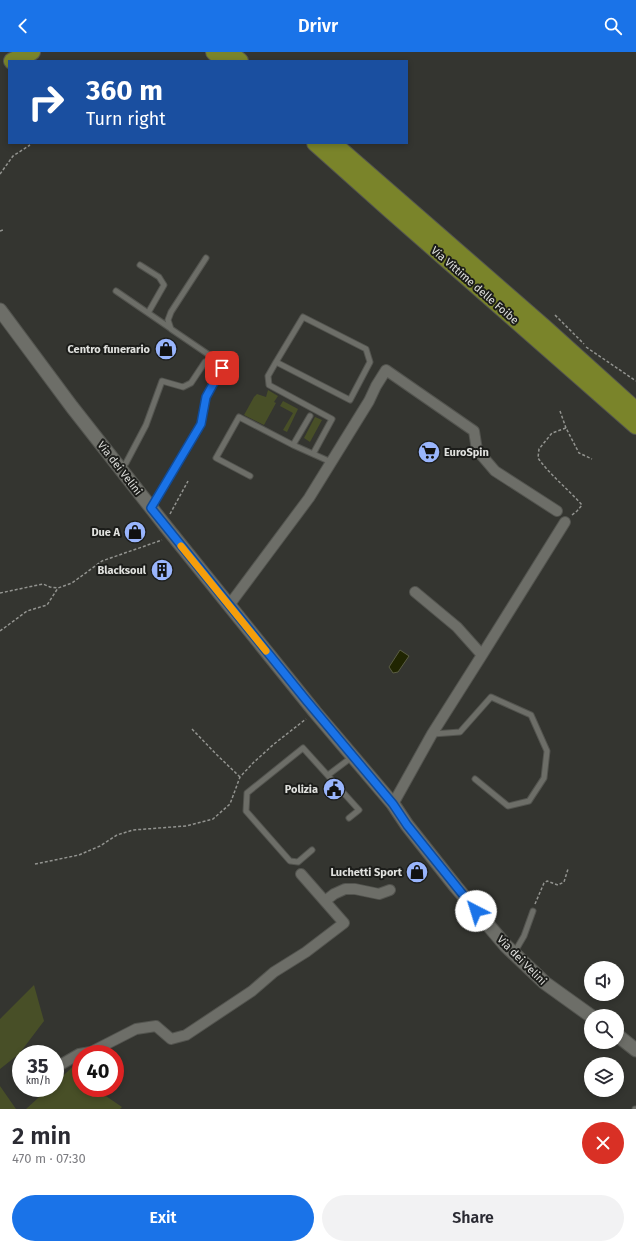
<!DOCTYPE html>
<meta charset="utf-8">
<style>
:root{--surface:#fff;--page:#f2f2f3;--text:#2b2b33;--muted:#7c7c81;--accent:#1a73e8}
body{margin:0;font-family:"Fira Sans",sans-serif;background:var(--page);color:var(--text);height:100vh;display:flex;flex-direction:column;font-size:15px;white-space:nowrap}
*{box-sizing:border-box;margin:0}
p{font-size:13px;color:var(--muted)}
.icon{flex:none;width:22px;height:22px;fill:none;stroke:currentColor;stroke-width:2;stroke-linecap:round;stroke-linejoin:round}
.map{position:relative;height:1057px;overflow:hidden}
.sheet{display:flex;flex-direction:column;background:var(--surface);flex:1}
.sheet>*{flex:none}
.guide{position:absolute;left:8px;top:8px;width:400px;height:84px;border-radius:0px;box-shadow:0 2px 6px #0003;background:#1a4fa0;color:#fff;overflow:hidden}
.buttons{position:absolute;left:584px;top:909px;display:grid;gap:8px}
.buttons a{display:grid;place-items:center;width:40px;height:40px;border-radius:50%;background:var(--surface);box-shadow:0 2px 6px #0003;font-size:20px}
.speed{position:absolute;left:12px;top:993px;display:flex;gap:8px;font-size:20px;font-weight:700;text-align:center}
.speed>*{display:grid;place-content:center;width:52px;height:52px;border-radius:50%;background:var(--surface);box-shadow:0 2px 6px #0003;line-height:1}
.speed small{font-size:10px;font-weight:400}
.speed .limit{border:6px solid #d22;background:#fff;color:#111}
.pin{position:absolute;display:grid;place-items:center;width:34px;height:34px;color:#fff;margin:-17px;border-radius:8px;box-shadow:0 2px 6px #0006}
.me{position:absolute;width:44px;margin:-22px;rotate:320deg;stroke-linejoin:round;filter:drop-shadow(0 0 3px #0008)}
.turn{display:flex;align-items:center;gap:14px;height:84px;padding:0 12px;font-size:18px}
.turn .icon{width:52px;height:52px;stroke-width:2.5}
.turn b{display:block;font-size:28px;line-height:34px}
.round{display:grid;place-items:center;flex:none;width:42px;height:42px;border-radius:21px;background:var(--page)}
.summary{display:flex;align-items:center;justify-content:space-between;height:68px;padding:0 12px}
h1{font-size:24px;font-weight:600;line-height:30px}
.primary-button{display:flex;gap:8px;margin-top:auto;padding:8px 12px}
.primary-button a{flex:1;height:46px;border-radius:24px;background:var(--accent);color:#fff;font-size:16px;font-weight:600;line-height:46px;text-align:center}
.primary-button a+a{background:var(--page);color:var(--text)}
header{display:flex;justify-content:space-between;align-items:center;height:52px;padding:0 12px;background:var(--accent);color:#fff;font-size:18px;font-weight:600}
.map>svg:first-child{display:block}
.green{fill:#484f27}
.water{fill:#202501;stroke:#5a5d43}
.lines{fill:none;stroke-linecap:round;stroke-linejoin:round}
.service-casing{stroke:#53544f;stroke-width:7}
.minor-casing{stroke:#53544f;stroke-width:12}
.tertiary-casing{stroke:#53544f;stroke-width:15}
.primary-casing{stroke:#53544f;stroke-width:18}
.path{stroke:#92938f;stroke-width:1.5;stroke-dasharray:3 2;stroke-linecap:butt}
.service{stroke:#6d6e68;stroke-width:5}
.minor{stroke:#6d6e68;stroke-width:10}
.tertiary{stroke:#6d6e68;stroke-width:13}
.primary{stroke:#7a842a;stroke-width:16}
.route-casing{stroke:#114b97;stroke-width:10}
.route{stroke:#1a73e8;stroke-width:7}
.slow{stroke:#f59e0b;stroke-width:7}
.labels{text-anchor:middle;stroke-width:4;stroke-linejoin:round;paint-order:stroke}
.street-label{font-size:11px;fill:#e0e1de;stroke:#1c1d1a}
.poi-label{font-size:11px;font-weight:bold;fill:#e0e1de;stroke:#1c1d1a;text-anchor:end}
</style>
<header><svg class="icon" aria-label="back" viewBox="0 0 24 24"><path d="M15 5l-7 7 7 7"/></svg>Drivr<svg class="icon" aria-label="search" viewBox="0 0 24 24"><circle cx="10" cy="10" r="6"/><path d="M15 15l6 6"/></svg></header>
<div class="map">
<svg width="636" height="1057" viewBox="0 0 636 1057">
<rect width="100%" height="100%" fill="#343530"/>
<path class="green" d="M 268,338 L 278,344 L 274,350 L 276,351 L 264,373 L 244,363 L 254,345 L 257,342 L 266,345 Z
M 283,349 L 298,357 L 287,380 L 283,378 L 293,361 L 280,354 Z
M 315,365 L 322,368 L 310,390 L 304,386 Z
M 34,933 L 44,969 L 19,1002 L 0,1017 L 0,967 Z
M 78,1010 L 81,1011 L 81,1036 L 97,1036 L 97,1038 L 122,1055 L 120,1057 L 26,1057 L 49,1036 L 55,1036 L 55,1031 Z
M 0,1034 L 16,1057 L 0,1057 Z"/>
<path class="water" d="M 400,598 L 409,604 L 398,620 L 393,621 L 389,615 Z"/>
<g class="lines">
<g class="service-casing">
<path id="service" d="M 140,213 L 159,225 L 164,233 L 148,261
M 116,239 L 170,276
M 276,310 L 303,265 L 366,297 L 370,310 L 350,348 L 276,310 L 268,324 L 269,333 L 332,367 L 313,402
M 293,393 L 310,364
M 121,416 L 126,411 L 146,373 L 162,329 L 183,335 L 191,331 L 205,310
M 250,424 L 216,406 L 239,365 L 293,393 L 331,410
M 152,455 L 201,372 L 206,345 L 222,316 L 218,309 L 171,277 L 168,268 L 171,260 L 206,206
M 433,682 L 460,680 L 491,645 L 531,663 L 547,699 L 544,726 L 529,749 L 508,754 L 475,727
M 328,723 L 352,705
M 312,798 L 298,810 L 290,809 L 246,759 L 247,741 L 303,696 L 359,758 L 349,766
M 514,901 L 524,884 L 533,859
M 635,1057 L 636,1057"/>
</g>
<g class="minor-casing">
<path id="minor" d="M 227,552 L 233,548 L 309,446 L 369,349 L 376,334 L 386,318 L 474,379 L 477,398 L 495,419 L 557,459
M 482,603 L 565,470
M 393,752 L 432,682 L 482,603 L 457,575 L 415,540
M 325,849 L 334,842 L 345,837 L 355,837 L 379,842 L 390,838
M 55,1016 L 79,1002 L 91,1000 L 136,977 L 156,974 L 171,987 L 186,983 L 252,939 L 274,920 L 306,900 L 344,871 L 301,822"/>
</g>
<g class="tertiary-casing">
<path id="tertiary" d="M 0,258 L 72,355 L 167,476 L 315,660 L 393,752 L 407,773 L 456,835 L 506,894 L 545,931 L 591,964
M 617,983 L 636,998"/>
</g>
<g class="primary-casing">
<path id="primary" d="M 214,0 L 224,9
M 229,0 L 240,9
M 12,9 L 32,0
M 315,91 L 390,158 L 636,374
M 333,91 L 544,275 L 636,358"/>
</g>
<path class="path" d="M 0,122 L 13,104 L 30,93
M 0,179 L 3,178
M 555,263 L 584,292
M 586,295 L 636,329
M 560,359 L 566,376
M 170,462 L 188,429
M 572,463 L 577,459 L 582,453 C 568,437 550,423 538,406 L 539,397 L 552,381 L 566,376 L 579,401 L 592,407
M 0,541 L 43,532 L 50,535 L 58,536 L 72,531 L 102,509 L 162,488
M 0,579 L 27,559 L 47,553 L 58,536
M 192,677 L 216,702 L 240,725
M 35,812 L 79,803 L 100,794 L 117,783 L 133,778 L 186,774 L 213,767 L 230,752 L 240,725 L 253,711 L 274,692 L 306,667
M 535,852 L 544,831 L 547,829 L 558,833 L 564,830 L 568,817"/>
<use href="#service" class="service"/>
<use href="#minor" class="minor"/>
<use href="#tertiary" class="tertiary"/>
<use href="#primary" class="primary"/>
</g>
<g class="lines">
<g class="route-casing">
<path id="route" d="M 222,316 L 206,345 L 201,372 L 151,456 L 306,648 L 393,752 L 407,773 L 476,859"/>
</g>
<use href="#route" class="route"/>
<path class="slow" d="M 181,494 L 266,599"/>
</g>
<defs>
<g id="shop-disc" transform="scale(1.15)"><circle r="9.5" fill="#99b5fd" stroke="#1c1d1a"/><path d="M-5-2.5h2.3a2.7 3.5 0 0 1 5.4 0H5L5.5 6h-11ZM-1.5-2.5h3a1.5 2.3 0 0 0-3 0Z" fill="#111"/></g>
<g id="supermarket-disc" transform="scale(1.15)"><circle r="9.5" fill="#99b5fd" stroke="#1c1d1a"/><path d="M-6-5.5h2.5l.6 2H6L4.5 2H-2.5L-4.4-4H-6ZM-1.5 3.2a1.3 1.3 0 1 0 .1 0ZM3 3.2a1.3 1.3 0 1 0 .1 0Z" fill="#111"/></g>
<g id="building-disc" transform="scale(1.15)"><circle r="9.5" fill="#99b5fd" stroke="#1c1d1a"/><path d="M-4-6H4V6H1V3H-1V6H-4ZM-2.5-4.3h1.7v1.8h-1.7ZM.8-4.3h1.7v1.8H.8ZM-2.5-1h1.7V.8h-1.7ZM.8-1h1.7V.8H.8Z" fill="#111"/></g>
<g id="civic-disc" transform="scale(1.15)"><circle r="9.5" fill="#99b5fd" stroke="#1c1d1a"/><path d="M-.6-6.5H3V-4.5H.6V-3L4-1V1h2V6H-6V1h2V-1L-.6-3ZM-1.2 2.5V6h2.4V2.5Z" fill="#111"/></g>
</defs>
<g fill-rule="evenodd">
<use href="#shop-disc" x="166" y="297"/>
<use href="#supermarket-disc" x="429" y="400"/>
<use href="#shop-disc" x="135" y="480"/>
<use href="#building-disc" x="162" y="518"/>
<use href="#civic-disc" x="334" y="737"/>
<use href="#shop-disc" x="417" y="820"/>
</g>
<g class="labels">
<g class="street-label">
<text transform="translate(475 233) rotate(41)" y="4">Via Vittime delle Foibe</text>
<text transform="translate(120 416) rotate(52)" y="4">Via dei Velini</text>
<text transform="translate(522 908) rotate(45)" y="4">Via dei Velini</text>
</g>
<g class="poi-label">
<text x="150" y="301">Centro funerario</text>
<text x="444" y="404" text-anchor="start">EuroSpin</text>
<text x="120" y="484">Due A</text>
<text x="146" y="522">Blacksoul</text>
<text x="318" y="741">Polizia</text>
<text x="402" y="824">Luchetti Sport</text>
</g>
</g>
</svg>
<div class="buttons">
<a><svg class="icon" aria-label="sound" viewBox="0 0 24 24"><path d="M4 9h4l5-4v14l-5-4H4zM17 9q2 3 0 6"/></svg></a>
<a><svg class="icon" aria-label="search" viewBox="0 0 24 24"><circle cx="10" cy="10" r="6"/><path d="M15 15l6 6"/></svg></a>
<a><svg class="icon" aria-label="layers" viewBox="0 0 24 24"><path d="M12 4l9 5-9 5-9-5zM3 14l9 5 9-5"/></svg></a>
</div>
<div class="speed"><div>35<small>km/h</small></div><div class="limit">40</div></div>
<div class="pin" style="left:222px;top:316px;background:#d93025"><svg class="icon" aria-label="arrive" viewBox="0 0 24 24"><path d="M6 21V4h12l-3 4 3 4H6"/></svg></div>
<svg class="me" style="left:476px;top:859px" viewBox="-20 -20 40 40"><circle r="19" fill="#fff"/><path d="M0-13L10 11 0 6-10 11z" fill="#1a73e8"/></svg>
<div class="guide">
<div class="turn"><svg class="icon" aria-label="right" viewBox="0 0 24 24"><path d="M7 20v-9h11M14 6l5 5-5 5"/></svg><div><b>360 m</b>Turn right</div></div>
</div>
</div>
<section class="sheet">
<div class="summary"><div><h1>2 min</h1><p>470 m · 07:30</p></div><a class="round" style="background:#d93025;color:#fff"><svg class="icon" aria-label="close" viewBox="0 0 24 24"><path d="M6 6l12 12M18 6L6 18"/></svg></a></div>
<div class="primary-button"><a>Exit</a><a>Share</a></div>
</section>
